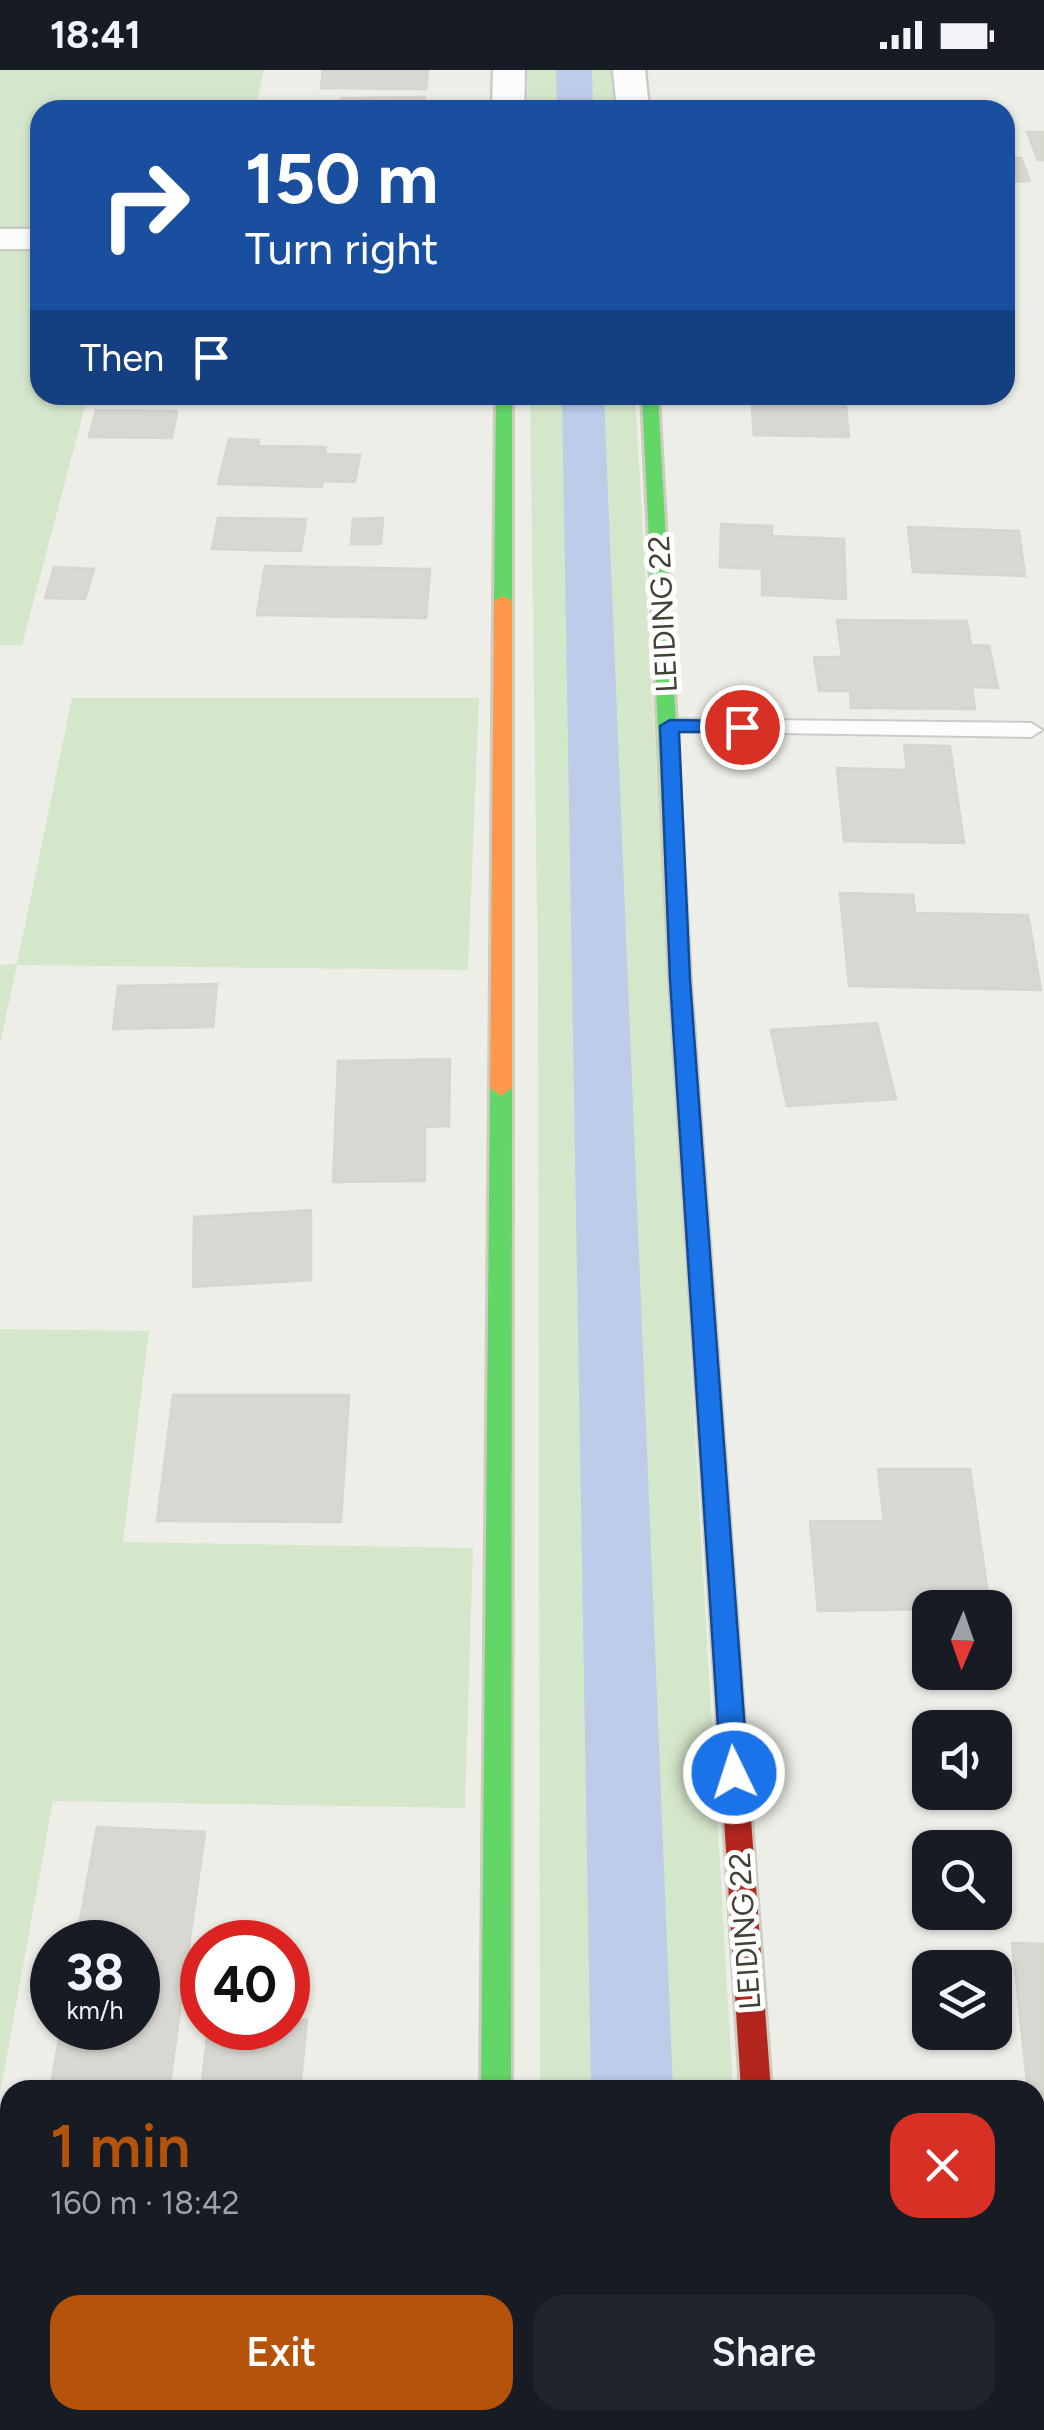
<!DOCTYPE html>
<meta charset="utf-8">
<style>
:root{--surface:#171b24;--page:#20242c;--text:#f1f3f6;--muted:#9ea1a6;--accent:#b45309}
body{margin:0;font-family:Figtree,sans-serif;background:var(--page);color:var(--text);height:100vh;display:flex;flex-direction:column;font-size:38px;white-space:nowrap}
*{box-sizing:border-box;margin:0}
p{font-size:32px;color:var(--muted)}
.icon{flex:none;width:55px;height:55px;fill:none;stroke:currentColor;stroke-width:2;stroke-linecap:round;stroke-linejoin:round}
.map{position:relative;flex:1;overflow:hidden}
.side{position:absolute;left:0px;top:2010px;width:1045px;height:350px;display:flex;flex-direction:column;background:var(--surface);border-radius:30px 30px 0 0;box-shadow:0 2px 8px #0004}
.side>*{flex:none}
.top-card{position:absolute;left:30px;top:30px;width:985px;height:305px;border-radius:30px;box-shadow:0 2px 8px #0004;background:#1a4fa0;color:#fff;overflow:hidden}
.needle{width:65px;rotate:182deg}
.tools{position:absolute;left:912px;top:1520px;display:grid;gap:20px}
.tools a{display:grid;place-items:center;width:100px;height:100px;border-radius:20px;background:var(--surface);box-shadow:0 2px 8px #0004;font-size:50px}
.speed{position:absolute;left:30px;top:1850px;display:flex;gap:20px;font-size:50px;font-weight:700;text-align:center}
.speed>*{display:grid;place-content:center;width:130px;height:130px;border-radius:50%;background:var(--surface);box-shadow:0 2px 8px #0004;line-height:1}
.speed small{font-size:25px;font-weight:400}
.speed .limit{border:15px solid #d22;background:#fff;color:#111}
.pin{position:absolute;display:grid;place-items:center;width:85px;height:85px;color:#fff;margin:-42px;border:5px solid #fff;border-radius:50%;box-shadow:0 2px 10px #0007}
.me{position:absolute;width:110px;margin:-55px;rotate:356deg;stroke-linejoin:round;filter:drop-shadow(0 0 8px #0008)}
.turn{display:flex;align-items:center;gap:35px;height:210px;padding:0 50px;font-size:45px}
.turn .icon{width:130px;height:130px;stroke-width:2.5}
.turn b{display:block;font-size:70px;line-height:85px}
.then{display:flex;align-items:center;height:95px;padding:0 50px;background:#0003;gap:20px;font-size:38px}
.round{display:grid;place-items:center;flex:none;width:105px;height:105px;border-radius:30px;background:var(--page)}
.summary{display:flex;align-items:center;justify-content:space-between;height:170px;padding:0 50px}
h1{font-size:60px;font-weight:600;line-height:75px;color:var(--accent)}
.action{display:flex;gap:20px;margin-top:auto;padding:20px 50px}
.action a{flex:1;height:115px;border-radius:30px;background:var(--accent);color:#fff;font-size:40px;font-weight:600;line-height:115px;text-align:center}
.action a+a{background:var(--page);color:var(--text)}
.status{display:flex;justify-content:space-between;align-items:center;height:70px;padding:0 50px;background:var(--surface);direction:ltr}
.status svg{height:28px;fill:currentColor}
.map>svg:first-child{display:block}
.green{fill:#d5e7ca}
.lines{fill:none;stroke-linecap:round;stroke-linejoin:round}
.canal{fill:#bccce9;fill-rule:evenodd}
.building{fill:#d8d7d1;stroke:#d6d5ce;stroke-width:2.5}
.lane-casing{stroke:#ccccc6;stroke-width:4}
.street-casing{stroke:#ccccc6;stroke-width:5}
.fast-casing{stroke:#ccccbf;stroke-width:6}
.slow-casing{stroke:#ccccbf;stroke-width:6}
.jam-casing{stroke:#ccccbf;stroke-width:6}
.lane{fill:#fcfcfc;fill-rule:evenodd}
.street{fill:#fcfcfc;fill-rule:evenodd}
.fast{fill:#63d668;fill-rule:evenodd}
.slow{fill:#ff974d;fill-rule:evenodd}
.jam{fill:#b3261e;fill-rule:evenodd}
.route{fill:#1a73e8;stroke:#114b97;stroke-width:2.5}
.labels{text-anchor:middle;stroke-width:10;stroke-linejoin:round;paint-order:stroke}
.street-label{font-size:30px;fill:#434135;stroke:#fff}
</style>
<div class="status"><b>18:41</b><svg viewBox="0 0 49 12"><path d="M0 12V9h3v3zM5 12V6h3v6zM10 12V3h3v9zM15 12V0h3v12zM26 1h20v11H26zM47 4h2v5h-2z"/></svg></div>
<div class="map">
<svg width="1044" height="2360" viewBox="0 0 1044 2360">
<rect width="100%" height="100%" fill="#eeeee8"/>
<path class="green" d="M 0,0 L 264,0 L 255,40 L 40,40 L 40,161 L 0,162 Z
M 528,0 L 620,0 L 622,40 L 527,40 Z
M 0,181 L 40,181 L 40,325 L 88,325 L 22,575 L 0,575 Z
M 530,325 L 635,325 L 733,2020 L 540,2020 L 538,920 Z
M 72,628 L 479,628 L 468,900 L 17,895 L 0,974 L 0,895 L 17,894 Z
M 0,1259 L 149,1261 L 123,1472 L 473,1478 L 465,1738 L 53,1731 L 0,2024 Z
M 541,2350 L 755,2350 L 756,2360 L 541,2360 Z"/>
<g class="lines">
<path class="canal" d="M 556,0 L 592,0 L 593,40 L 557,40 Z
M 562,325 L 604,325 L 673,2020 L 591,2020 Z
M 597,2350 L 687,2350 L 687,2360 L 597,2360 Z"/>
</g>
<path class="building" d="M 323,0 L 428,0 L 426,19 L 321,18 Z
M 425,27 L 424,40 L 340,40 L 341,28 Z
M 1027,62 L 1044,62 L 1044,90 L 1038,90 Z
M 1005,88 L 1021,88 L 1030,111 L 1005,112 Z
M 751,326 L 845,328 L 849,367 L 754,365 Z
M 96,340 L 177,341 L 172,368 L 89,367 Z
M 229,369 L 259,370 L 258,376 L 326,377 L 325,384 L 360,385 L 355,412 L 323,411 L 322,417 L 218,414 Z
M 218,448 L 306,449 L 301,481 L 212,479 Z
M 383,448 L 381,474 L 351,474 L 353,449 Z
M 721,454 L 772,456 L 772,466 L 844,469 L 846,529 L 762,525 L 762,499 L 720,497 Z
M 908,457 L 1019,461 L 1025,506 L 913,502 Z
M 265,496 L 430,499 L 426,548 L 257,545 Z
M 54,497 L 94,499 L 85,529 L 45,528 Z
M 837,550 L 967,551 L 971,575 L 989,576 L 998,618 L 972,617 L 975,639 L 851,638 L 850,621 L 819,621 L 814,587 L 842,587 Z
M 904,675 L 950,676 L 964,773 L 844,771 L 837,698 L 907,700 Z
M 840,823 L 913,825 L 915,843 L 1028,845 L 1041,920 L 849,916 Z
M 217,914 L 213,957 L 113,959 L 118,916 Z
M 877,953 L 896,1029 L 787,1036 L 771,960 Z
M 450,989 L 449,1056 L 425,1057 L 425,1111 L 333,1112 L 338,991 Z
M 311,1140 L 311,1210 L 193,1217 L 194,1147 Z
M 173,1325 L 349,1325 L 341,1452 L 157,1451 Z
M 878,1399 L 970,1399 L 990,1538 L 818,1541 L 810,1451 L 884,1451 Z
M 97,1757 L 205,1762 L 169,2020 L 50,2020 L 61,1958 L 138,1958 L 138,1872 L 76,1872 Z
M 1012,1873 L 1044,1874 L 1044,2046 L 1035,2045 L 1035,2020 L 1028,2020 Z
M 288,1950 L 307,1950 L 300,2020 L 201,2020 L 208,1958 L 288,1958 Z
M 1035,2113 L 1044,2114 L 1044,2231 L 1035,2230 Z
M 286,2350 L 391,2350 L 390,2360 L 285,2360 Z"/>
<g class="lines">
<g class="lane-casing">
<path id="lane" d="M 669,649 L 1031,653 L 1042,660 L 1031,667 L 661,661 L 661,651 Z"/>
</g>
<g class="street-casing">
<path id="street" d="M 493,0 L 525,0 L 524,40 L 492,40 Z
M 613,0 L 645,0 L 649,40 L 617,40 Z
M 0,159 L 40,159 L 40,179 L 0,179 Z
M 455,2350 L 533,2350 L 533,2360 L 455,2360 Z
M 740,2350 L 818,2350 L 818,2360 L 740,2360 Z"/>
</g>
<g class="fast-casing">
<path id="fast" d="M 496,325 L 512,325 L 512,531 L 503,536 L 494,531 Z
M 642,325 L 658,325 L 690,910 L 744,1654 L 740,1663 L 731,1667 L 722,1663 L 718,1654 L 670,910 Z
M 501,1010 L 512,1018 L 511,2020 L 481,2020 L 490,1018 Z"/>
</g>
<g class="slow-casing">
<path id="slow" d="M 503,526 L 512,531 L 512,1018 L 501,1026 L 490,1018 L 494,531 Z"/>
</g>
<g class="jam-casing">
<path id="jam" d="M 731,1641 L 740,1645 L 744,1654 L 771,2020 L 741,2020 L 718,1654 L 722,1645 Z"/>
</g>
<use href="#lane" class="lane"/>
<use href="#street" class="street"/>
<use href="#fast" class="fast"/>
<use href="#slow" class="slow"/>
<use href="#jam" class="jam"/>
</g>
<path class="route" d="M 742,651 L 749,653 L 749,662 L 679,662 L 690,910 L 748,1703 L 744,1712 L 734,1716 L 725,1712 L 721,1703 L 670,910 L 660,656 L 670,650 Z"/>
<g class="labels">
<g class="street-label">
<text transform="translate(663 544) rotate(-93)" y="10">LEIDING 22</text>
<text transform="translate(745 1861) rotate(-94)" y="10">LEIDING 22</text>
</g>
</g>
</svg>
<div class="tools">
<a><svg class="needle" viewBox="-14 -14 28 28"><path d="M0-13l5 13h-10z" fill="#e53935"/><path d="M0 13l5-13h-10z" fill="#9ea1a6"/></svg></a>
<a><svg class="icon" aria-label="sound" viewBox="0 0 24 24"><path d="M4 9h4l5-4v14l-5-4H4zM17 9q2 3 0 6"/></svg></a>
<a><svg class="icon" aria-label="search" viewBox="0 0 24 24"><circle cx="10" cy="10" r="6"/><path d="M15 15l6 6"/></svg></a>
<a><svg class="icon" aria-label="layers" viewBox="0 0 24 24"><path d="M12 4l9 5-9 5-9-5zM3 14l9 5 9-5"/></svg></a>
</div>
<div class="speed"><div>38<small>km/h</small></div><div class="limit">40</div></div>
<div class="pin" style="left:742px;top:657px;background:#d93025"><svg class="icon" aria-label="arrive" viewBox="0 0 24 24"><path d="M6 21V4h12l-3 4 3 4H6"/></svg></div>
<svg class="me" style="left:734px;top:1703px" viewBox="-20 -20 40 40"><circle r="17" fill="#1a73e8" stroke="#fff" stroke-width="3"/><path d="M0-11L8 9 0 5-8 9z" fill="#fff"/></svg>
<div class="top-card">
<div class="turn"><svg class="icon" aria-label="right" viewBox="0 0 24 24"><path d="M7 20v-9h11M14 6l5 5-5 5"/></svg><div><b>150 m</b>Turn right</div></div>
<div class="then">Then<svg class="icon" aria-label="arrive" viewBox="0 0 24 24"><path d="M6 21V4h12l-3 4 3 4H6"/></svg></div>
</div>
<section class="side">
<div class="summary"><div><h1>1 min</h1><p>160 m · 18:42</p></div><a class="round" style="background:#d93025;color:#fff"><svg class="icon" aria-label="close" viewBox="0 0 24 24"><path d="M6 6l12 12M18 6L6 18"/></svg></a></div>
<div class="action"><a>Exit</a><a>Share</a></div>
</section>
</div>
